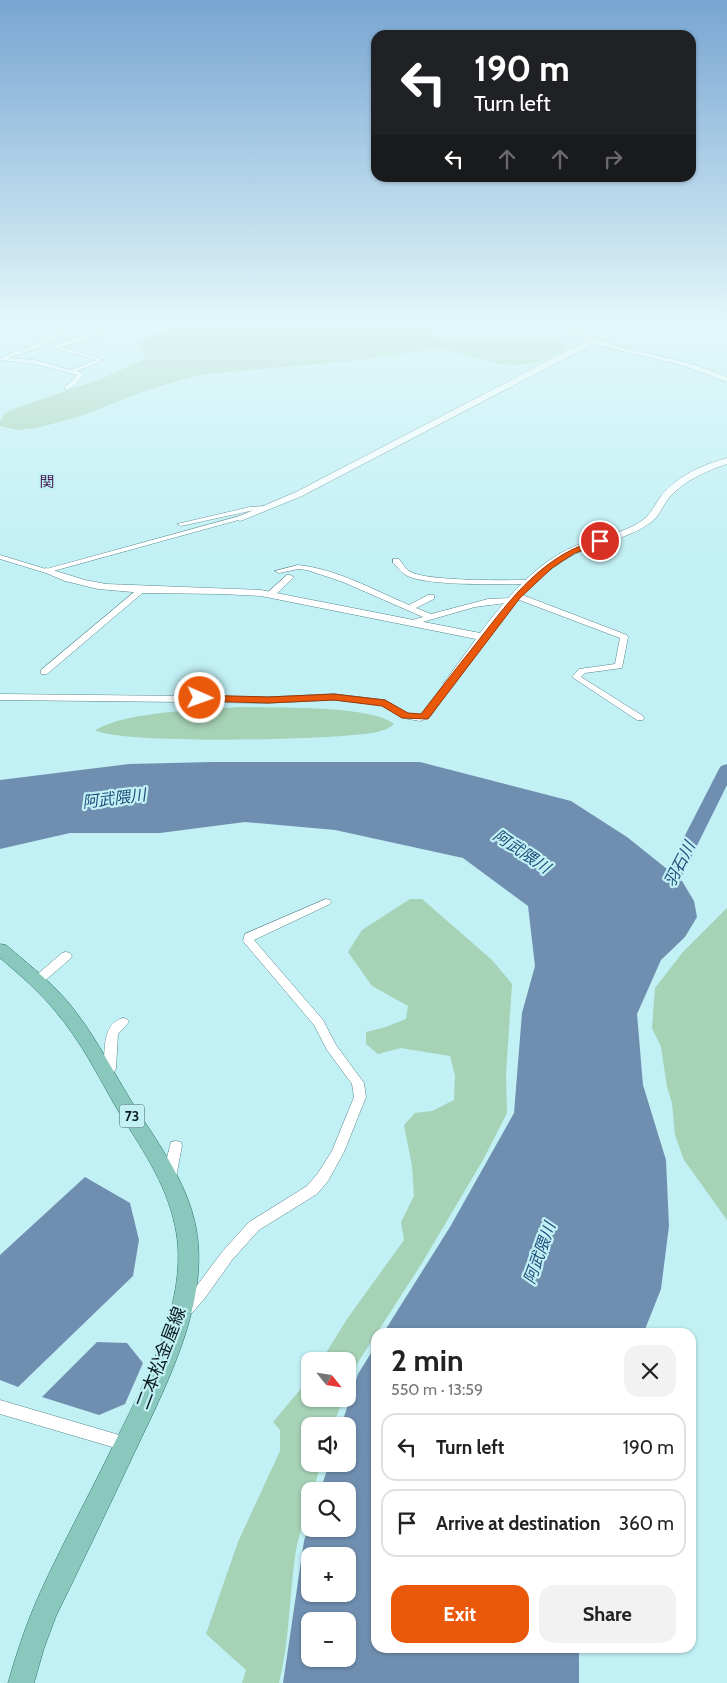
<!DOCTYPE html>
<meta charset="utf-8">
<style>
:root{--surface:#fff;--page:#f2f2f2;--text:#222;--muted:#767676;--line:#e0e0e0;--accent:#ea580c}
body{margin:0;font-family:Cabin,"Noto Sans JP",sans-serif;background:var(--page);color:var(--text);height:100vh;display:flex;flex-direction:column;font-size:19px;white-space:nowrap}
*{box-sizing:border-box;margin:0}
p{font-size:16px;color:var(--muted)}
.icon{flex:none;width:28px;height:28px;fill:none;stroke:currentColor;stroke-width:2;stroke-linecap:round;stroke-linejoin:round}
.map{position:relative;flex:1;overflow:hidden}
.details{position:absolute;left:371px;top:1328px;width:325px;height:325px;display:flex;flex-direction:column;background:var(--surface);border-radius:15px;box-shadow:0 1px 4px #0004}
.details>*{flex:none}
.hud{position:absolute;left:371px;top:30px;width:325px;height:152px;border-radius:15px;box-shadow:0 1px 4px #0004;background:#202124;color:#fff;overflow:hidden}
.needle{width:32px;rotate:120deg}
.fabs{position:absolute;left:301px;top:1352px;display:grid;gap:10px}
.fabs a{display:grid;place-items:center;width:55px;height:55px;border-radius:10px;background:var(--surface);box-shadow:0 1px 4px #0004;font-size:25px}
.pin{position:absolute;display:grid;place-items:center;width:42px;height:42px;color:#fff;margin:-21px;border:2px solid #fff;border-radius:50%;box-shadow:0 1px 5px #0007}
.me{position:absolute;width:55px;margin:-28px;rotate:92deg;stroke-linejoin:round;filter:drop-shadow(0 0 4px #0008)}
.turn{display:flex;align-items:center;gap:18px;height:105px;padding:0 20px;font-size:22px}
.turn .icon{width:65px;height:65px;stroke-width:2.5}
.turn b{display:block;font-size:35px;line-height:42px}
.lanes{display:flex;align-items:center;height:48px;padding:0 20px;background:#0003;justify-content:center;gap:25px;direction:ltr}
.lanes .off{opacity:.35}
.round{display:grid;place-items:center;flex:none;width:52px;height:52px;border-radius:15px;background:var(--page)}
.summary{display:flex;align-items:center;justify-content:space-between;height:85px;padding:0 20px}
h1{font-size:30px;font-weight:700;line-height:38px}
.action{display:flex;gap:10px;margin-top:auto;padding:10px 20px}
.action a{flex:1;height:58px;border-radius:15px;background:var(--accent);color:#fff;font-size:20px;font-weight:700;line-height:58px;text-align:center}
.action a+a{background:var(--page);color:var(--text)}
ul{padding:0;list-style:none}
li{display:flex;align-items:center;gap:15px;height:68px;margin:0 10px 8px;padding:0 10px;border:2px solid var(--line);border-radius:15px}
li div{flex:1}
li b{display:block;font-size:19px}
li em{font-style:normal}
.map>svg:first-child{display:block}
.green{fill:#a6d2b6}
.water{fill:#708fb0;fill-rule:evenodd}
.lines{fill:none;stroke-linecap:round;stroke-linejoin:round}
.river{fill:#708fb0;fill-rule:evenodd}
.street-casing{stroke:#59858a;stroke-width:1}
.secondary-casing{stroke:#59858a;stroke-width:1}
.primary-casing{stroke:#2a756a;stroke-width:1}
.street{fill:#fff;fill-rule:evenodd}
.secondary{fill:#fff;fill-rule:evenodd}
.primary{fill:#8ac8be;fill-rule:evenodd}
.route{fill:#ea580c;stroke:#983908}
.labels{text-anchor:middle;stroke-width:4.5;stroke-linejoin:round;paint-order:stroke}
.shield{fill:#c1f0f5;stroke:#415c5f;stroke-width:1}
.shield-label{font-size:14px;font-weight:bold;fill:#0a1d1f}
.far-quarter-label{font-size:15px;fill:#491f53;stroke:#c1f0f5}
.water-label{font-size:16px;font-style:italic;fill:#1f4e7b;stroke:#c1f0f5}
.near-street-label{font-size:18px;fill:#0a1d1f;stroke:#c1f0f5}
</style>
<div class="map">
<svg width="727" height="1683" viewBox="0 0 727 1683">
<rect width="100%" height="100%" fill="#c1f0f5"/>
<path class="green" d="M 248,323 L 307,323 L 321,328 L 339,328 L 367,323 L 438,323 L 433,325 L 432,333 L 440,338 L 502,341 L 555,340 L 561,342 L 565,348 L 563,352 L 539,362 L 519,365 L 499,364 L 439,348 L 359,360 L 198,375 L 147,390 L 81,416 L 37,428 L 17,430 L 0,426 L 0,421 L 5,413 L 21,406 L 98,380 L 141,361 L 146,356 L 140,348 L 141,341 C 173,320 213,330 248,323 Z
M 241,707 C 274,708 372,705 394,724 C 389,729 383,730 377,732 C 342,740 120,745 95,730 C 129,711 201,710 241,707 Z
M 410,899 L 422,899 L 492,960 L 512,984 L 506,1074 L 507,1113 L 483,1160 L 422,1263 L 353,1370 L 348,1386 L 348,1361 L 321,1361 L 347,1319 L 404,1240 L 401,1222 L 414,1196 L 412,1166 L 404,1125 L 415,1113 L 432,1111 L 454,1100 L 455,1076 L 450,1056 L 401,1048 L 378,1054 L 366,1044 L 366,1032 L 386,1027 L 406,1019 L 408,1006 L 372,986 L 348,952 L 362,930 Z
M 727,908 L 727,1220 L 684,1160 L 675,1135 L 672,1103 L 667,1087 L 661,1047 L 652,1028 L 655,988 L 683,952 Z
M 310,1378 L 310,1399 L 343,1399 L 333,1426 L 310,1426 L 310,1464 L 321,1464 L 313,1491 L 310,1491 C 310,1512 299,1530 296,1550 C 289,1595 290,1639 279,1683 L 242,1683 L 246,1670 L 206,1634 L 238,1542 L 280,1451 L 280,1430 L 273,1422 Z"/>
<path class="water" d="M 213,762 L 420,762 L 571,801 L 627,837 L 682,881 L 694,901 L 697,917 L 685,937 L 661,960 L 637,1014 L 643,1085 L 666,1160 L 669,1226 L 661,1289 L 644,1332 L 384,1332 L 450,1227 L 514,1113 L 522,1013 L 535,966 L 528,906 L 463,858 L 335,830 L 245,822 L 160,833 L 70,833 L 0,849 L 0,780 L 129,764 Z
M 85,1177 L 130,1203 L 139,1240 L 133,1276 L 18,1387 L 0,1380 L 0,1255 Z
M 97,1342 L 127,1343 L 143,1363 L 125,1404 L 99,1415 L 42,1397 Z
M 376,1345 L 376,1648 L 579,1648 L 579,1683 L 283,1683 L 304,1541 L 310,1522 L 310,1529 L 348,1529 L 348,1491 L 320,1491 L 329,1464 L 348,1464 L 348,1426 L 341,1426 L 358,1374 ZM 310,1556 L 348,1556 L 348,1594 L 310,1594 ZM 310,1621 L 348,1621 L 348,1659 L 310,1659 Z"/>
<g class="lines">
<path class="river" d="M 727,764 L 727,785 L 674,892 C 670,899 663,899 656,897 L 653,893 L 658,888 L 719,769 L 721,766 Z"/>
<g class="street-casing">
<path id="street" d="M 55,323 L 59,323 L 63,331 C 49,347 27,351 8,358 L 35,360 L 71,370 L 96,360 L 53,348 L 52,345 L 131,323 L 139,323 L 62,347 L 104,360 L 77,371 L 84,374 L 75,385 L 67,390 L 64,388 L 77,375 L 35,364 L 0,360 L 1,357 L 40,343 L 57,331 Z
M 584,323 L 590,323 L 583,329 L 579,329 L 579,327 Z
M 622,323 L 628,323 L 628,326 C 620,333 598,344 589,341 L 615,331 L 622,325 Z
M 267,506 L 270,508 L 269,509 L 250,511 L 181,526 L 177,524 L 250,507 Z
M 240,516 L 242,517 L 242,519 L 46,573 L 0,559 L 0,555 L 46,569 Z
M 393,559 L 399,559 C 402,563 405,568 409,571 C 425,582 509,580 531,580 L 535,582 L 531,584 C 507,584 421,587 404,574 C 400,571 397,566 393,563 Z
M 298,565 C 337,569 374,590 409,605 L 428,595 L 434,595 L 434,599 L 416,608 L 431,614 L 488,599 L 513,598 L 517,600 L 513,602 L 475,607 L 412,625 L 408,623 L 409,621 L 423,617 L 343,582 L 307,570 L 298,569 L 279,573 L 275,571 Z
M 287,575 L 290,575 L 294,577 L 273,597 L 267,597 L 267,593 Z
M 139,588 L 142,588 L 146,590 L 47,674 L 41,674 L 41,670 Z
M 514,594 L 520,594 L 627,635 L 628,637 L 622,668 L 585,673 L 581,677 L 643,716 L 644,718 L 643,720 L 637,720 L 572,677 L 579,669 L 615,664 L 620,638 L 514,598 Z
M 449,681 L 453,684 L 430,717 L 420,721 L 403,718 L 383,705 L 334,700 L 268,703 L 0,700 L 0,694 L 268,697 L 334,694 L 385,700 L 408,714 L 419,715 L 424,713 L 446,682 Z
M 326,899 L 330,900 L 331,902 L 330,904 L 254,940 L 323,1020 L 336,1045 L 364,1083 L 366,1097 L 344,1152 L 328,1181 L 317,1194 L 259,1230 L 232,1260 L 205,1298 L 190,1315 L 185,1317 L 180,1315 L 178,1311 L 222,1252 L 249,1222 L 307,1186 L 318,1173 L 332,1151 L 354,1097 L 352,1084 L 327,1050 L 314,1025 L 243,941 L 245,934 Z
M 66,952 L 70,953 L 72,956 L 70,959 L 41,984 L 33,984 L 31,981 L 33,978 L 62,953 Z
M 123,1018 L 127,1019 L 129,1022 L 118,1034 L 116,1068 L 111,1079 L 107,1080 L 103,1079 L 101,1076 C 108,1057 98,1025 123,1018 Z
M 176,1141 L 181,1142 L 182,1146 L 176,1177 L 174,1181 L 169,1182 L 164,1181 L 162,1177 L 170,1146 L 171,1142 Z
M 0,1400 L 126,1437 L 132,1439 L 134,1444 L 132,1449 L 126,1451 L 0,1414 Z"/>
</g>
<g class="secondary-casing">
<path id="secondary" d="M 51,323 L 96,323 L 67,327 Z
M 554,323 C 569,323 585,336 600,341 C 642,355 686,358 727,377 L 727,382 L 681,365 L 593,344 L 302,496 L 243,520 L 240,521 L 235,518 L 296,492 L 586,341 L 567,332 Z
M 727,458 L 727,464 C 706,471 683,481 668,499 C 662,507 659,517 650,523 C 627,540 597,542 573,555 C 520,584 487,640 453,686 L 449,688 L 443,684 L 476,639 L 261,596 L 222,594 L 144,593 L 98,589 L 65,581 L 41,571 L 46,568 L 85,580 L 106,584 L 261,590 L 480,633 C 506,599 535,563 575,546 C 598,537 623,534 643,520 C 651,514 655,504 661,496 C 677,476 704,464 727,458 Z"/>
</g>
<g class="primary-casing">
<path id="primary" d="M 0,944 L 6,945 C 27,963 50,981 68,1002 C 93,1032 110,1066 130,1099 C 155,1139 187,1180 196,1228 C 211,1306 161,1395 129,1464 C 105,1515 81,1565 56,1616 L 44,1648 L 34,1683 L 8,1683 C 16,1655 25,1628 36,1602 C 60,1548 89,1496 114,1444 C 145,1382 191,1297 175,1226 C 166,1182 140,1146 117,1109 C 98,1076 81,1041 56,1012 C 40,992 20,975 0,958 Z"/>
</g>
<use href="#street" class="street"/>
<use href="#secondary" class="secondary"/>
<use href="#primary" class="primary"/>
</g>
<linearGradient id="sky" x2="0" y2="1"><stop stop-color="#78a5d2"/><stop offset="0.58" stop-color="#e3f8fa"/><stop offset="1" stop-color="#e3f8fa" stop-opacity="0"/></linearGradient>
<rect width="727" height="559" fill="url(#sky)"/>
<path class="route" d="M 600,539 L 604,541 L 603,543 L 575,553 L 564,560 L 552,568 L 520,598 L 428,719 L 402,718 L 382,706 L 334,700 L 268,703 L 200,701 L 195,698 L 200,695 L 268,697 L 334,694 L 385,700 L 408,713 L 421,714 C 440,689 459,665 478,641 C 512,597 544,554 600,539 Z"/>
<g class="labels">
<rect class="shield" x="119.5" y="1104.5" width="25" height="23" rx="4"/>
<g class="shield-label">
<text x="132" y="1121">73</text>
</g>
<g class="far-quarter-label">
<text x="47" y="487">関</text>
</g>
<g class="water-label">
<text transform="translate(114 798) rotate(-7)" y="6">阿武隈川</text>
<text transform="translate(522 851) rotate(34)" y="6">阿武隈川</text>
<text transform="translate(679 864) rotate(-63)" y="6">羽石川</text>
<text transform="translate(539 1253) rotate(-70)" y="6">阿武隈川</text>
</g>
<g class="near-street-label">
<text transform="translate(161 1358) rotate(-69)" y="6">二本松金屋線</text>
</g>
</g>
</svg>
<div class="fabs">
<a><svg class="needle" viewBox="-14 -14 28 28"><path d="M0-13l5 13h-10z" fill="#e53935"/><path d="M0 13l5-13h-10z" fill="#767676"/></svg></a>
<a><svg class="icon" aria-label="sound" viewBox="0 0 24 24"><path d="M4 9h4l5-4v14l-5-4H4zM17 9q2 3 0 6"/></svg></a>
<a><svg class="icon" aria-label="search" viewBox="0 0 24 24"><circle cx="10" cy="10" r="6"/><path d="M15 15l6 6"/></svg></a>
<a>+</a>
<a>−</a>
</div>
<div class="pin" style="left:600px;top:541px;background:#d93025"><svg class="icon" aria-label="arrive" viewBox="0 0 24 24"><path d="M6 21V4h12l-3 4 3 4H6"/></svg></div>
<svg class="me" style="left:200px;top:698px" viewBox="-20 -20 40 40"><circle r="17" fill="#ea580c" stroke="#fff" stroke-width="3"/><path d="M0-11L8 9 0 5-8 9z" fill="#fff"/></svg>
<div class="hud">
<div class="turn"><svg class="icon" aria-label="left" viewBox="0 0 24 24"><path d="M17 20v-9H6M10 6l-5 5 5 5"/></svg><div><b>190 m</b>Turn left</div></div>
<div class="lanes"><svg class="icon" aria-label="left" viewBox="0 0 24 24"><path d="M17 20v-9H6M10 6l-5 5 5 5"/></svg><svg class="icon off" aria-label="ahead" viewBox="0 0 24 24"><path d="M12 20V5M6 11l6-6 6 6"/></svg><svg class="icon off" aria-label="ahead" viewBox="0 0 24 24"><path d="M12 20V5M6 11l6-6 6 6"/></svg><svg class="icon off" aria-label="right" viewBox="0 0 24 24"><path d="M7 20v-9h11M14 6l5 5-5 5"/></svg></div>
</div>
<section class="details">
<div class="summary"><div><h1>2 min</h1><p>550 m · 13:59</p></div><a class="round"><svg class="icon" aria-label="close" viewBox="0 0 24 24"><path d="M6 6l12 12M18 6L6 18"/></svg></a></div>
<ul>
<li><svg class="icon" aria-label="left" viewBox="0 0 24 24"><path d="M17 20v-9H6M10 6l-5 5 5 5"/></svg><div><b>Turn left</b></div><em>190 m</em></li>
<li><svg class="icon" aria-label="arrive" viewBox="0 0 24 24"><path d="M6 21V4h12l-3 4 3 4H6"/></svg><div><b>Arrive at destination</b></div><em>360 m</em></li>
</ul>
<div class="action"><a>Exit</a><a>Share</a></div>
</section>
</div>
